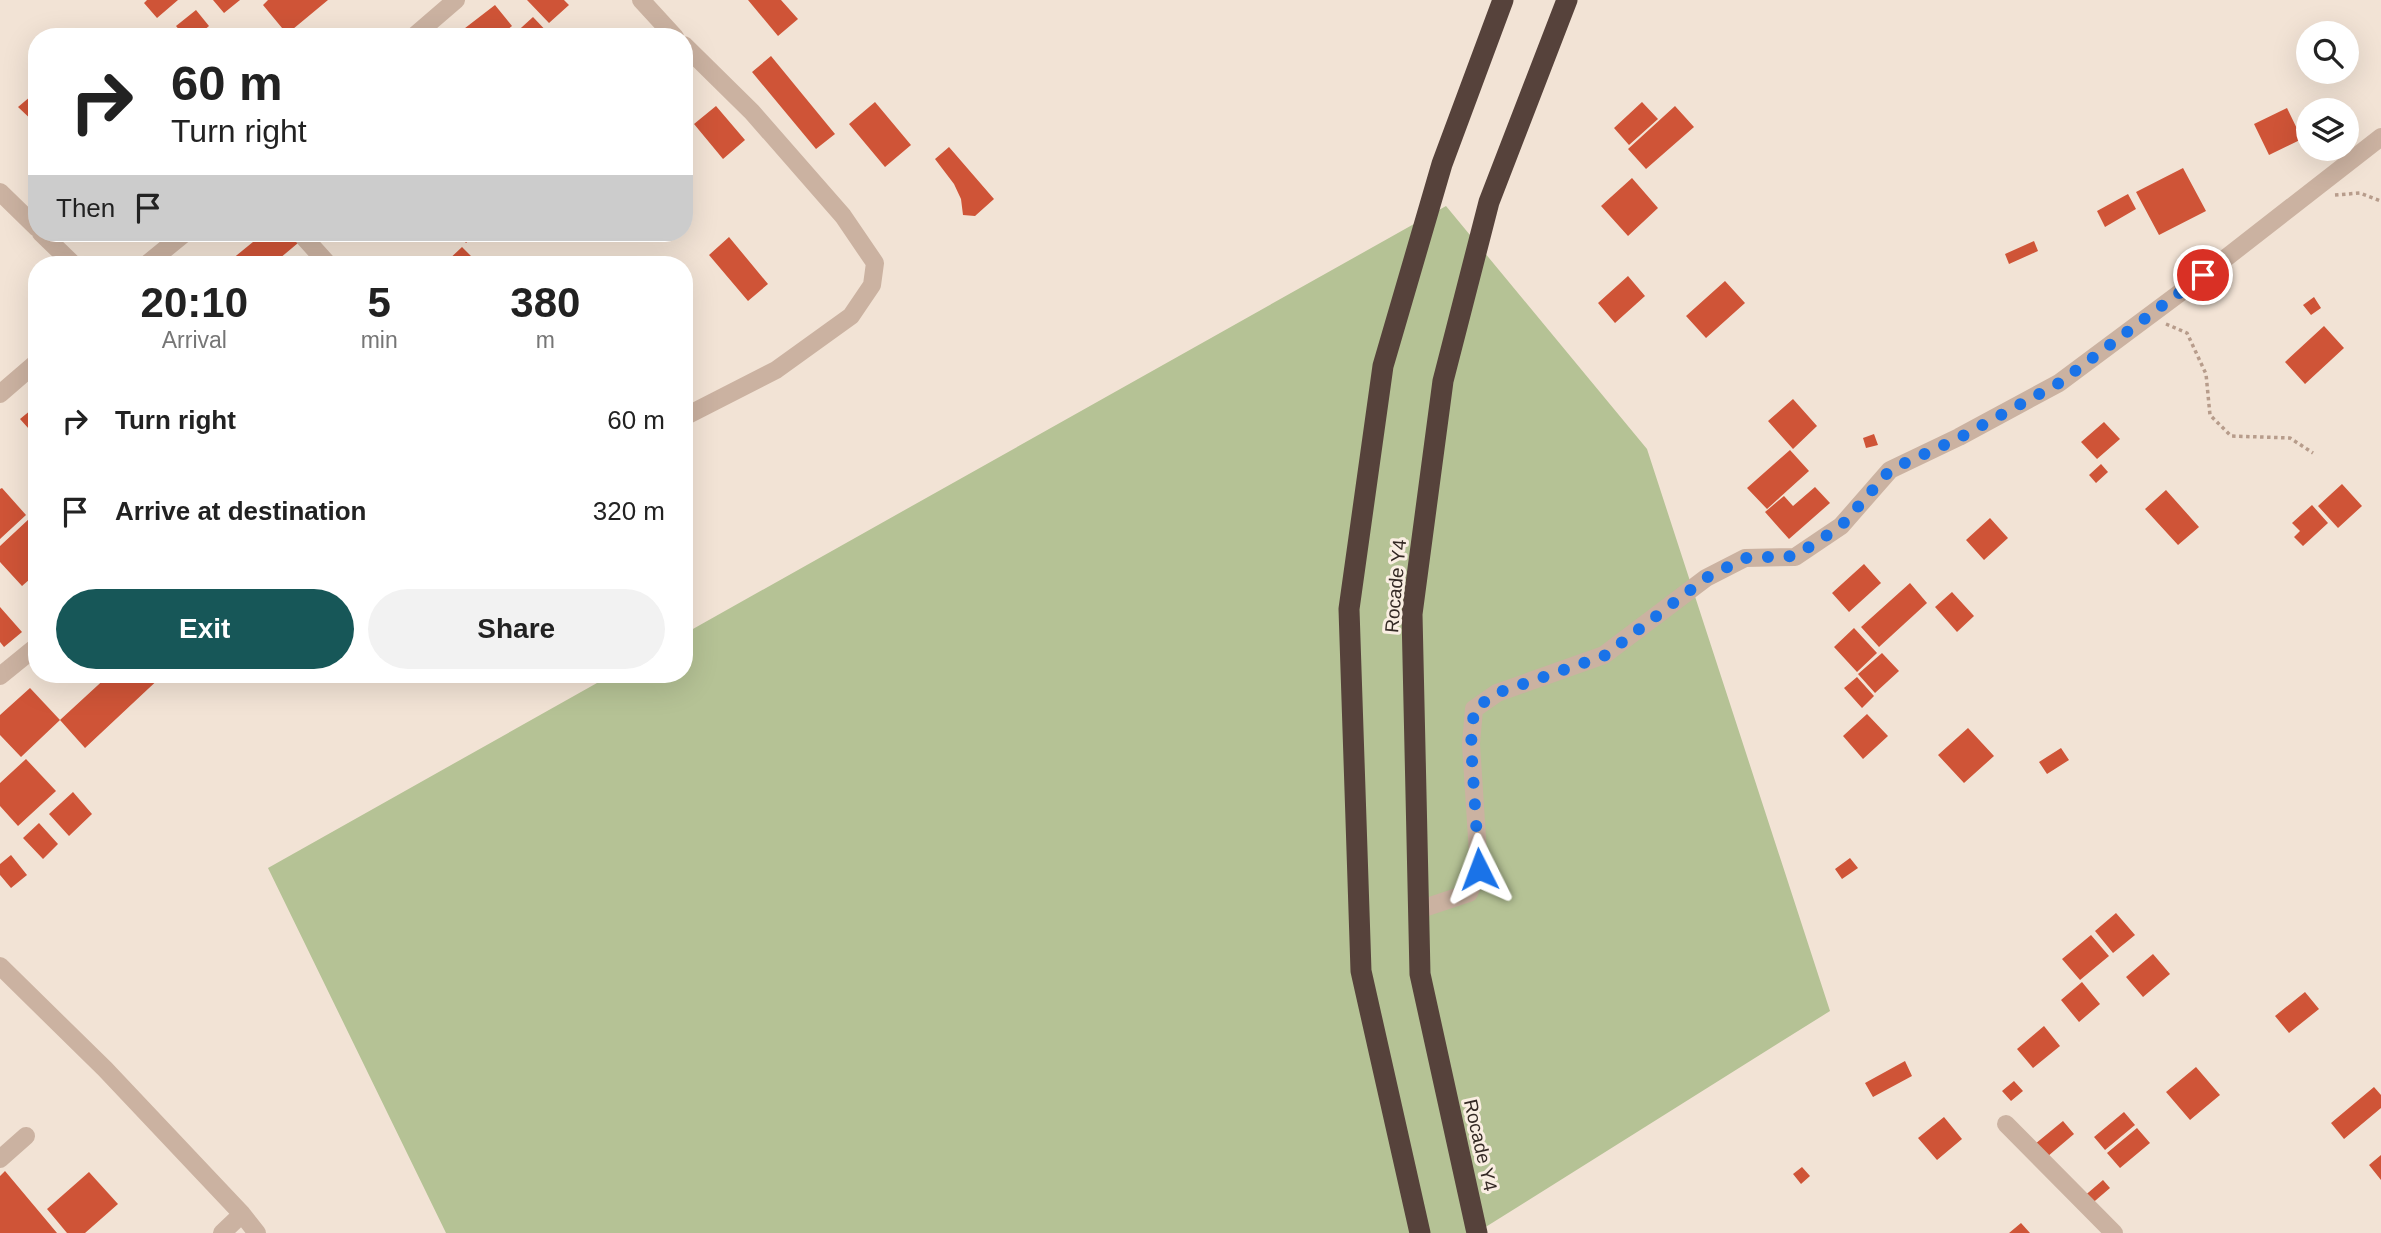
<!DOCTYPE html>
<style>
:root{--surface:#fff;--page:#f2f2f2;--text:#222;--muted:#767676;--accent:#175758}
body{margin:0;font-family:Arial,sans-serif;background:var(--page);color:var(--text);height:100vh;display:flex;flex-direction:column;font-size:26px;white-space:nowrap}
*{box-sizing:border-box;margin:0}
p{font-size:23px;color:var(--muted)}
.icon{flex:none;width:38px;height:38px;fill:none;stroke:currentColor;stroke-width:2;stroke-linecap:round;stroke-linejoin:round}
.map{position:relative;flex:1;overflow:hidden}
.side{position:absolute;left:28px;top:256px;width:665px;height:427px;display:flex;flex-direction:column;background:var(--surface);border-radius:28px;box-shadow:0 7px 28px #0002}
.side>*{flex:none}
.banner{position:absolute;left:28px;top:28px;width:665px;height:214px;border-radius:28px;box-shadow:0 7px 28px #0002;background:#fff;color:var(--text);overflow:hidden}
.buttons{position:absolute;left:2296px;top:21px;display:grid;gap:14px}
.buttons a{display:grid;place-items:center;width:63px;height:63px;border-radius:50%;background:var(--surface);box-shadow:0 7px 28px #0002;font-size:35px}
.pin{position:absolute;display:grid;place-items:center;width:60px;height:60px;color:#fff;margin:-30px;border:4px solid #fff;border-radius:50%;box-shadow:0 2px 7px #0007}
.me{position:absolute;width:77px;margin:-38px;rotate:357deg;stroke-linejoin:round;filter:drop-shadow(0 0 5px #0008)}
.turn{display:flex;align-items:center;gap:24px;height:147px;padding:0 28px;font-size:32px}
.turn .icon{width:91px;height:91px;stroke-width:2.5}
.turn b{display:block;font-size:49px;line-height:60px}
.then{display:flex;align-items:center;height:66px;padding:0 28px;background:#0003;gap:14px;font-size:26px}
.eta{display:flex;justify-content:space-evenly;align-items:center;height:119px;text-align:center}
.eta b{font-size:42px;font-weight:600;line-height:49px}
.cta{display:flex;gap:14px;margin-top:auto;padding:14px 28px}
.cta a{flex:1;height:80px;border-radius:42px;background:var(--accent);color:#fff;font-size:28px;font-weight:600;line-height:80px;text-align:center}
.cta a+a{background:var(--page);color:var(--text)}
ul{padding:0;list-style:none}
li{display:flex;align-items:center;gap:21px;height:91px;padding:0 28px}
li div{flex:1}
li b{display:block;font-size:26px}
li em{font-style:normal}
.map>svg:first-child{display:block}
.green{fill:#b5c295}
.building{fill:#cf5437}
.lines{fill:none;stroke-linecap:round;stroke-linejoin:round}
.path{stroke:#b79c8b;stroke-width:3.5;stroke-dasharray:3.5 3.5;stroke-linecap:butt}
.street{stroke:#cbb2a1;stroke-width:18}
.highway{stroke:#56423b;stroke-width:21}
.route{stroke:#1a73e8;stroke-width:12;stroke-dasharray:0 21.6}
.labels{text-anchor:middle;stroke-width:6;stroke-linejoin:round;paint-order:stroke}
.street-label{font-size:19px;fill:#342924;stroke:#faeee2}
</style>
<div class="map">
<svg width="2381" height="1233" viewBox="0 0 2381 1233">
<rect width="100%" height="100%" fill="#f2e3d5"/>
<path class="green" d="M 1446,206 L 1647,449 L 1830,1011 L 1476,1233 L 446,1233 L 268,868 L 613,674 L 684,674 L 684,634 Z"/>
<path class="building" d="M 147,0 L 178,0 L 157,18 L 144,3 Z
M 213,0 L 240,0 L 224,13 Z
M 268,0 L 328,0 L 287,34 L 263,5 Z
M 527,0 L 564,0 L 569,5 L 549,23 Z
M 748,0 L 781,0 L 798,19 L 778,36 Z
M 495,5 L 512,26 L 498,37 L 457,37 L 456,35 Z
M 196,10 L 209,26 L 196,37 L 185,37 L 176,26 Z
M 533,17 L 552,37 L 511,37 Z
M 771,56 L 835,134 L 816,149 L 752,72 Z
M 37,91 L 37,125 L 18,107 Z
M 875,102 L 911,145 L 885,167 L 849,124 Z
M 1642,102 L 1658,119 L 1629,145 L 1614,128 Z
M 716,106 L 745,140 L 723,159 L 694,124 Z
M 1675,106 L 1694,127 L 1646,169 L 1628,149 Z
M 2287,108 L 2302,139 L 2269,155 L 2254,124 Z
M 949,147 L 994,199 L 975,216 L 963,215 L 961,199 L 954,184 L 935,159 Z
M 2183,168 L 2206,211 L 2159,235 L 2136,192 Z
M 1632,178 L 1658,208 L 1628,236 L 1601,206 Z
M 2128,194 L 2136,209 L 2105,227 L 2097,211 Z
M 264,233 L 289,233 L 298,243 L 273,264 L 226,264 Z
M 457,233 L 477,233 L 466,243 Z
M 729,237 L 768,284 L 748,301 L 709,255 Z
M 2034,241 L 2038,251 L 2009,264 L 2005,254 Z
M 462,247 L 479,264 L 444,264 Z
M 1628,276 L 1645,296 L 1615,323 L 1598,303 Z
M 1725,281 L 1745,303 L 1706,338 L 1686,316 Z
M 2314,297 L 2321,308 L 2311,315 L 2303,305 Z
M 2324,326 L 2344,348 L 2305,384 L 2285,362 Z
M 1793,399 L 1817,426 L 1793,449 L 1768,421 Z
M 37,405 L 37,438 L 20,419 Z
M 2104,422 L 2120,439 L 2097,459 L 2081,442 Z
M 1874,434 L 1878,445 L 1866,448 L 1863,438 Z
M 1790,450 L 1809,471 L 1767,509 L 1747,488 Z
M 2101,464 L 2108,472 L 2096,483 L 2089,475 Z
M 2342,484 L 2362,506 L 2338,528 L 2318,506 Z
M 1815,487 L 1830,503 L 1789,539 L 1765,512 L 1784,496 L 1793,506 Z
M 2,488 L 26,515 L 0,539 L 0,489 Z
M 2166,490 L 2199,527 L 2178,545 L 2145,509 Z
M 2312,505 L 2328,523 L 2303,546 L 2294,537 L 2300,531 L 2292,523 Z
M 30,518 L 37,525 L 37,573 L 22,586 L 0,562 L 0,546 Z
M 1990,518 L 2008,538 L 1984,560 L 1966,540 Z
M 1864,564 L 1881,583 L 1849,612 L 1832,593 Z
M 1910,583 L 1927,603 L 1879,647 L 1861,627 Z
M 1952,592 L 1974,616 L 1957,632 L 1935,607 Z
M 0,607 L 22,632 L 4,647 L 0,642 Z
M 1854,628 L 1877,653 L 1857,672 L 1834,647 Z
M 1882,653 L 1899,671 L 1875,693 L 1858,674 Z
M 110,674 L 164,674 L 85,748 L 60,720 Z
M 1857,677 L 1874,696 L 1862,708 L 1844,688 Z
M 30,688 L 60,720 L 21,757 L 0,735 L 0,715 Z
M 1867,714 L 1888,736 L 1863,759 L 1843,736 Z
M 1968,728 L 1994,756 L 1964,783 L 1938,755 Z
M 2061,748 L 2069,760 L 2047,774 L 2039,762 Z
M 26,759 L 56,791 L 18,826 L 0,806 L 0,783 Z
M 73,792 L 92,814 L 69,836 L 49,814 Z
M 39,823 L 58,844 L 43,859 L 23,838 Z
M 11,855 L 27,875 L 11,888 L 0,875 L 0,864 Z
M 1850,858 L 1858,868 L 1842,879 L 1835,869 Z
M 2116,913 L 2135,935 L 2113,953 L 2095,931 Z
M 2091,935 L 2109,956 L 2080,980 L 2062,959 Z
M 2153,954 L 2170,974 L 2143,997 L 2126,977 Z
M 2082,982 L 2100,1004 L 2079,1022 L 2061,1000 Z
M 2305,992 L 2319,1009 L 2289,1033 L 2275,1016 Z
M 2044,1026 L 2060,1046 L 2033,1068 L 2017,1049 Z
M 1905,1061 L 1912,1076 L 1873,1097 L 1865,1083 Z
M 2196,1067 L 2220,1095 L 2190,1120 L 2166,1092 Z
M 2014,1081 L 2023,1091 L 2011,1101 L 2002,1091 Z
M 2374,1087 L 2381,1095 L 2381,1108 L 2344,1139 L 2331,1123 Z
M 2124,1112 L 2135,1125 L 2105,1150 L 2094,1137 Z
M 1944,1117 L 1962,1139 L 1937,1160 L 1918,1138 Z
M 2063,1121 L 2074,1134 L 2041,1162 L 2029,1149 Z
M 2137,1128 L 2150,1143 L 2120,1168 L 2107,1153 Z
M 2381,1155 L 2381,1180 L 2369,1165 Z
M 1802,1167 L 1810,1176 L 1801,1184 L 1793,1174 Z
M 5,1171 L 57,1233 L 0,1233 L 0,1176 Z
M 89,1172 L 118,1204 L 85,1233 L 67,1233 L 47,1209 Z
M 2103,1180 L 2110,1188 L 2089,1206 L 2082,1198 Z
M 2021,1223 L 2030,1233 L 2009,1233 Z"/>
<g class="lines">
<path class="path" d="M 2335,195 L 2360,193 L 2381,201
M 2166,324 L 2187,333 L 2206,374 L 2210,415 L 2231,436 L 2290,438 L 2313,453"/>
<path class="street" d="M 641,0 L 675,37
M 413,37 L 456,0
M 684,45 L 752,112 L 843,216 L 875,263 L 872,285 L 851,316 L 776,370 L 684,417
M 0,192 L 37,228
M 41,233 L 73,264
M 300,233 L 328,264
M 147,264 L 185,233
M 0,394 L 37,362
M 0,676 L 37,646
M 1418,910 L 1469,893 L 1479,869 L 1471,744 L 1474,709 L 1497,693 L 1604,655 L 1706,578 L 1745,558 L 1795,557 L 1841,526 L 1890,470 L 1959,437 L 2059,383 L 2204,275 L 2381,137
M 0,966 L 105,1069 L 242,1214 L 257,1233
M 2006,1124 L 2114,1233
M 0,1159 L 26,1136
M 222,1233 L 242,1214"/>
<path class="highway" d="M 1420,1233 L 1361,971 L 1349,609 L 1383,366 L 1442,164 L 1503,0
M 1477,1233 L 1420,974 L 1412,614 L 1443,381 L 1489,202 L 1567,0"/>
</g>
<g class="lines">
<path class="route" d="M 1479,869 L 1471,744 L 1474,709 L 1497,693 L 1604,656 L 1706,578 L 1745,558 L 1795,556 L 1841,526 L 1890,470 L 1959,438 L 2059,383 L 2203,275"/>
</g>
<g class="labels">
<g class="street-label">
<text transform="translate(1395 586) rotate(-85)" y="7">Rocade Y4</text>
<text transform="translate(1481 1145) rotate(77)" y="7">Rocade Y4</text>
</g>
</g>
</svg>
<div class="buttons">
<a><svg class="icon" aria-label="search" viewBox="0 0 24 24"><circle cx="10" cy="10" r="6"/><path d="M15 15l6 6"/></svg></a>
<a><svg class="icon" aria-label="layers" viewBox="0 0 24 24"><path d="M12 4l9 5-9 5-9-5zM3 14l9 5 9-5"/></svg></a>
</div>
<div class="pin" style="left:2203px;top:275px;background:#d93025"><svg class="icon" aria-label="arrive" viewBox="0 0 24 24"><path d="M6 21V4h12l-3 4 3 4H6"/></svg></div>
<svg class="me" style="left:1479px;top:869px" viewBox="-20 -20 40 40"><path d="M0-17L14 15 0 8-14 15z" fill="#1a73e8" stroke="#fff" stroke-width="4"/></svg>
<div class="banner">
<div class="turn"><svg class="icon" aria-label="right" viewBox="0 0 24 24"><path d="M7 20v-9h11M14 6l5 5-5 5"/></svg><div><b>60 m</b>Turn right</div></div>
<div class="then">Then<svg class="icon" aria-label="arrive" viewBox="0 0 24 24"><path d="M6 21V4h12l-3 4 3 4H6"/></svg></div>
</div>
<section class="side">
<div class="eta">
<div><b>20:10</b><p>Arrival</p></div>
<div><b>5</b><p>min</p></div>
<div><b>380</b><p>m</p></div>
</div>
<ul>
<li><svg class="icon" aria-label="right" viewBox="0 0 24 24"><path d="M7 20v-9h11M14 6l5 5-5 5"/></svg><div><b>Turn right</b></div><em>60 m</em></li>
<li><svg class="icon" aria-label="arrive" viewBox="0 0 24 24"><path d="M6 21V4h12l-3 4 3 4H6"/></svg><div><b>Arrive at destination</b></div><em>320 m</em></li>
</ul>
<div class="cta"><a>Exit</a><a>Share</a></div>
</section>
</div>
